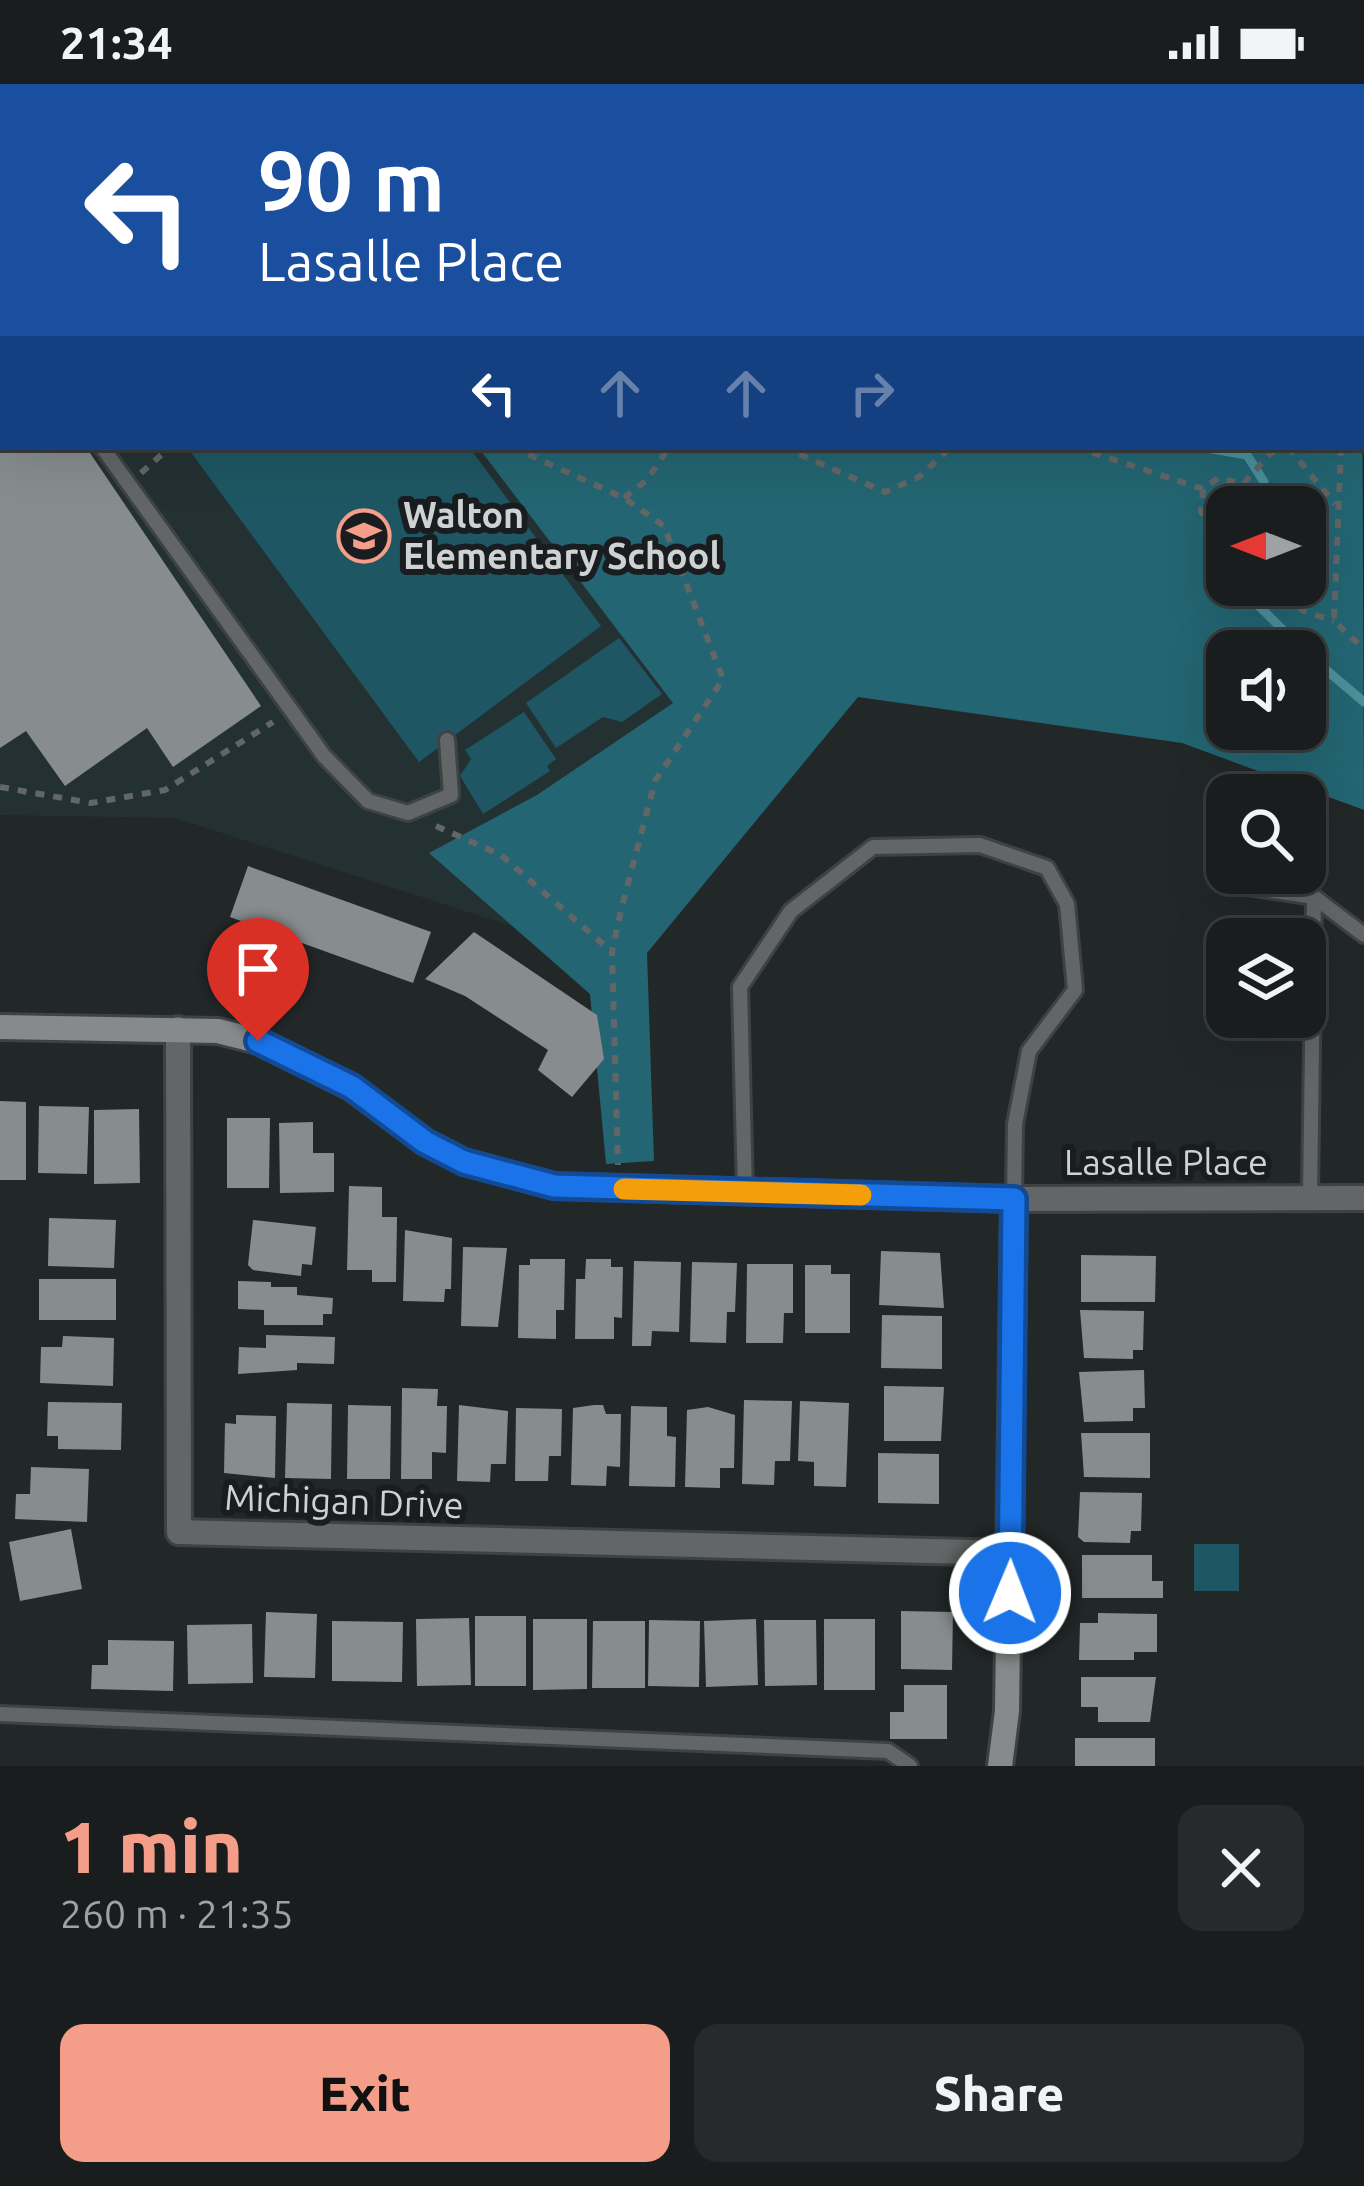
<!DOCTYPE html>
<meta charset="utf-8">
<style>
:root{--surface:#1a1d1e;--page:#272a2b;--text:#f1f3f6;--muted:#9fa2a4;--line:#383b3c;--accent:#f49e89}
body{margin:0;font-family:Ubuntu,sans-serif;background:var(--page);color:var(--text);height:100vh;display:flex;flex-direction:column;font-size:45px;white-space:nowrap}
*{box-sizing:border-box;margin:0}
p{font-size:39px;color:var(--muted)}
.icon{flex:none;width:66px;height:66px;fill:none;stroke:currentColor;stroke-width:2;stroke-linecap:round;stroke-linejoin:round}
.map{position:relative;height:1682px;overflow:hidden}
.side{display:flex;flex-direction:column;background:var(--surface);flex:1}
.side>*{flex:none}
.guide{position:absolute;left:0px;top:0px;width:1365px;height:366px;box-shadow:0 12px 48px #0002,0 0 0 3px var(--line);background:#1a4fa0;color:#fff;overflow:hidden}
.needle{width:78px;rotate:270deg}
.buttons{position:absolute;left:1206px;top:402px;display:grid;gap:24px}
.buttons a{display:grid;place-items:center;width:120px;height:120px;border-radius:24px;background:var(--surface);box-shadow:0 12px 48px #0002,0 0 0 3px var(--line);font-size:60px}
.pin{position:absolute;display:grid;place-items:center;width:102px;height:102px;color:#fff;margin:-123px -51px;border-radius:50% 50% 50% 0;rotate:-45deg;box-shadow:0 0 12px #0007}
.pin .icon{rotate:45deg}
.me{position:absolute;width:132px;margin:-66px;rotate:1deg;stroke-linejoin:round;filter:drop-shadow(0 0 9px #0008)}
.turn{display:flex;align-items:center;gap:42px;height:252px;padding:0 60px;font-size:54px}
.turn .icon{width:156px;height:156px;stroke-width:2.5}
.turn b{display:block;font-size:84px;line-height:102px}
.lanes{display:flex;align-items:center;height:114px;padding:0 60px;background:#0003;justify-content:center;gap:60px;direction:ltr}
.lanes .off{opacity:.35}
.round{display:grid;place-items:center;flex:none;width:126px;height:126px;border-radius:24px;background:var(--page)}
.headline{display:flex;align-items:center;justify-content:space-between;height:204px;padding:0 60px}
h1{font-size:72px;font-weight:800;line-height:90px;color:var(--accent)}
.cta{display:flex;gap:24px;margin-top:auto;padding:24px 60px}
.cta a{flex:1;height:138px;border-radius:24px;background:var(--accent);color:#111;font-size:48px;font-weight:800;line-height:138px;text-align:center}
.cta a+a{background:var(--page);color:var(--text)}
.status{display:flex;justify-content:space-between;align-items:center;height:84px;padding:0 60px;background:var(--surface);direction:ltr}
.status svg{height:33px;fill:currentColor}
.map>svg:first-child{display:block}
.built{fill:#243133}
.green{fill:#1e5763}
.forest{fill:#236572;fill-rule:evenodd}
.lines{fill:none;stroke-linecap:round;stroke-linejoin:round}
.stream{stroke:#4b909c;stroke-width:9}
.building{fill:#878d8f}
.lane-casing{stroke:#3e4243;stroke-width:20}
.street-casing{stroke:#3e4243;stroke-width:30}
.secondary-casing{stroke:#3e4243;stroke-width:30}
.path{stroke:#626667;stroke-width:6;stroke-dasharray:9 9;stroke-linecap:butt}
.lane{stroke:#636666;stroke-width:14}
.street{stroke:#636666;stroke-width:24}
.secondary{stroke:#868a8b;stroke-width:24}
.route-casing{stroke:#114b97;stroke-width:30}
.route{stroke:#1a73e8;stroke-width:21}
.slow{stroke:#f59e0b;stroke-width:21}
.labels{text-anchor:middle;stroke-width:12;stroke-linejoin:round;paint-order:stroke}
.poi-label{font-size:36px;font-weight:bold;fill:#cfd2d3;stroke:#191d1f;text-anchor:start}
.street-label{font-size:36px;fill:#cfd2d3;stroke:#191d1f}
</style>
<div class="status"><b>21:34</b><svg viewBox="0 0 49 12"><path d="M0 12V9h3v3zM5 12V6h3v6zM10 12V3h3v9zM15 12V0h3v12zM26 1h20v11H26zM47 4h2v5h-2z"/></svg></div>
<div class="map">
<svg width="1364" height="1682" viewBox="0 0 1364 1682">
<rect width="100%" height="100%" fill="#222728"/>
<path class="built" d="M 0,69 L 3,363 L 728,363 L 727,541 L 552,855 L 175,734 L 0,731 Z"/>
<path class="green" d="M 187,363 L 469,363 L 601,542 L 419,678 Z
M 619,554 L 662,610 L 622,638 L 603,633 L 556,664 L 526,619 Z
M 524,628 L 556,675 L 547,682 L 550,687 L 483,730 L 460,692 L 471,675 L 465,666 Z
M 1194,1460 L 1239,1460 L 1239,1507 L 1194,1507 Z"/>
<path class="forest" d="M 0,0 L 1001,0 L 1002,3 L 3,3 L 3,129 Z
M 1362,252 L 1364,726 L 1182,659 L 858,613 L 647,869 L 654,1077 L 606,1080 L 590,910 L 429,769 L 537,711 L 673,619 L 478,363 L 1362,363 ZM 1227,423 L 1305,423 L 1305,501 L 1227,501 ZM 1227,567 L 1305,567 L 1305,645 L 1227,645 Z"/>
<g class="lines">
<path class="stream" d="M 891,0 L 891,3
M 1201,363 L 1247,371 L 1264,398 L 1262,423
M 1254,501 L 1255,518 L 1304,567
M 1305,568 L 1364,618"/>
</g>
<path class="building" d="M 0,363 L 86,363 L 261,622 L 173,683 L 147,644 L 65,702 L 26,647 L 0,664 Z
M 248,782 L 431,848 L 413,899 L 230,833 Z
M 474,848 L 597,931 L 604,975 L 572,1013 L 538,986 L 548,966 L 465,912 L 425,895 Z
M 0,1017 L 26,1018 L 26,1096 L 0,1096 Z
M 39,1022 L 89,1023 L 87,1090 L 38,1089 Z
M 139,1025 L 140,1099 L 94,1100 L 94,1026 Z
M 227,1034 L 270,1034 L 269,1104 L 227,1104 Z
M 313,1038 L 313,1069 L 334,1069 L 334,1108 L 280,1109 L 279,1039 Z
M 349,1102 L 382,1103 L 382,1133 L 397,1133 L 396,1198 L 372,1198 L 372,1186 L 347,1186 Z
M 49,1134 L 116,1136 L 114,1184 L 48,1182 Z
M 253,1136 L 316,1143 L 312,1181 L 302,1180 L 301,1192 L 253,1186 L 248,1181 Z
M 405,1146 L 452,1154 L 451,1205 L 445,1205 L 444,1218 L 403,1217 Z
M 463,1163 L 507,1164 L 498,1243 L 461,1242 Z
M 881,1167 L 940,1169 L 944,1224 L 879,1221 Z
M 1081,1171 L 1156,1172 L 1155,1218 L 1081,1218 Z
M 530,1175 L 565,1175 L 564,1226 L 556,1226 L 556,1255 L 518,1254 L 519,1181 L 530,1181 Z
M 586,1175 L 611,1175 L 611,1183 L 623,1183 L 622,1234 L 614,1233 L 614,1255 L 575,1255 L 576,1195 L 585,1195 Z
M 634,1177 L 681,1178 L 679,1248 L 652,1247 L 651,1262 L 632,1262 Z
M 692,1178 L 737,1179 L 735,1228 L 727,1228 L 726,1259 L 690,1258 Z
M 747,1180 L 793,1180 L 793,1229 L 784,1229 L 783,1259 L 746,1259 Z
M 805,1181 L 831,1181 L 831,1190 L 850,1190 L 850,1249 L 805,1249 Z
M 39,1195 L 116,1195 L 116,1236 L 39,1236 Z
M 238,1197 L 271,1198 L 271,1203 L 297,1203 L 297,1211 L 333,1214 L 332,1230 L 323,1230 L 323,1241 L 264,1241 L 264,1226 L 238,1225 Z
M 1080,1226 L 1144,1227 L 1143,1266 L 1133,1266 L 1133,1275 L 1084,1274 Z
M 882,1231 L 942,1232 L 942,1285 L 881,1284 Z
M 266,1251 L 335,1253 L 334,1280 L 297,1279 L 297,1286 L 238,1290 L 239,1263 L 266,1264 Z
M 63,1252 L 114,1254 L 113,1302 L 40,1299 L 41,1263 L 62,1263 Z
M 1144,1286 L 1145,1324 L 1133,1324 L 1133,1337 L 1084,1338 L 1079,1288 Z
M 884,1302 L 944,1303 L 941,1357 L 884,1357 Z
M 402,1304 L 438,1305 L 437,1322 L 447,1322 L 446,1369 L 432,1368 L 432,1395 L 401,1395 Z
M 744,1316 L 792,1317 L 790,1377 L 775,1377 L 774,1401 L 742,1400 Z
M 800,1317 L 849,1319 L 846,1403 L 814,1402 L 814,1378 L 798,1377 Z
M 48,1318 L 122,1319 L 121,1366 L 58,1365 L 58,1352 L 47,1352 Z
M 287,1319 L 332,1320 L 331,1395 L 285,1394 Z
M 348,1321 L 391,1322 L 390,1395 L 347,1395 Z
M 459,1321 L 508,1327 L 506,1380 L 491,1380 L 490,1398 L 457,1397 Z
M 594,1321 L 603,1321 L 606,1330 L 621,1330 L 620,1383 L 607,1382 L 606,1402 L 571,1401 L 573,1324 Z
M 631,1322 L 667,1323 L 667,1352 L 676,1353 L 675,1403 L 629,1402 Z
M 708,1323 L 735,1331 L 734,1384 L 720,1384 L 720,1404 L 685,1403 L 687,1326 Z
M 516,1324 L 562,1325 L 561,1372 L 549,1372 L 548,1397 L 515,1397 Z
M 236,1331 L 276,1332 L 275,1394 L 224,1389 L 225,1339 L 236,1340 Z
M 1081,1349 L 1150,1349 L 1150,1394 L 1084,1393 Z
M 878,1369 L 939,1370 L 939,1420 L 878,1419 Z
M 31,1383 L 89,1385 L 87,1438 L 15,1435 L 16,1410 L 30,1410 Z
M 1080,1408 L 1142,1409 L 1141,1447 L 1131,1447 L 1130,1459 L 1084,1458 L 1078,1453 Z
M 71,1445 L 82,1505 L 20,1517 L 9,1458 Z
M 1082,1471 L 1152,1471 L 1152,1497 L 1163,1497 L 1163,1514 L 1082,1514 Z
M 901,1527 L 953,1528 L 952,1586 L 901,1585 Z
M 266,1528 L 317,1530 L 315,1594 L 264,1593 Z
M 1098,1529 L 1157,1530 L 1157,1568 L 1134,1568 L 1134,1576 L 1079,1576 L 1080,1539 L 1098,1539 Z
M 475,1532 L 526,1532 L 526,1602 L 475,1602 Z
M 469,1534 L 471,1601 L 417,1602 L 416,1535 Z
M 533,1535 L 587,1535 L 587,1605 L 533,1606 Z
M 756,1535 L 758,1601 L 706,1603 L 704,1537 Z
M 824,1535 L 875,1535 L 875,1606 L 824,1606 Z
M 649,1536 L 700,1537 L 699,1603 L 648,1602 Z
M 764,1536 L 816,1536 L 817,1601 L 765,1602 Z
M 332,1537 L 403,1538 L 402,1598 L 332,1597 Z
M 593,1537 L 645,1537 L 645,1604 L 592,1604 Z
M 252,1540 L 253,1599 L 188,1600 L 187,1541 Z
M 108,1556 L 174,1557 L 173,1607 L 91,1605 L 92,1581 L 108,1581 Z
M 1081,1593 L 1156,1593 L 1150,1638 L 1098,1638 L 1098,1623 L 1081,1623 Z
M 904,1601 L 947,1601 L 947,1655 L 890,1655 L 890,1628 L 904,1628 Z
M 1075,1654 L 1155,1654 L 1155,1682 L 1075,1682 Z"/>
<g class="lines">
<g class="lane-casing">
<path id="lane" d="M 0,247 L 3,247
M 102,363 L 324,672 L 368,717 L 408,729 L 451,711 L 447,656
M 1221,799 L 1314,813 L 1364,851
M 745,1109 L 740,903 L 791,827 L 873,763 L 980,761 L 1047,784 L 1067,820 L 1075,906 L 1029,967 L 1015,1040 L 1014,1115
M 1310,1113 L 1314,813
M 0,1630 L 888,1667 L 910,1682"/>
</g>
<g class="street-casing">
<path id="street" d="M 178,945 L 179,1448 L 1010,1469
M 1014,1115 L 1364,1114"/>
</g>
<g class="secondary-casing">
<path id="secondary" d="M 0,943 L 218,947 L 258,957 L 351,1003 L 425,1058 L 464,1078 L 554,1102 L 1014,1115 L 1007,1627 L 1000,1682"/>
</g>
<path class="path" d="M 943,0 L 944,3
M 1187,0 L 1187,3
M 0,75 L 3,75
M 0,82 L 3,83
M 1362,265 L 1364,265
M 1362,319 L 1364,318
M 512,363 L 624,414 L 664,442 L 723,595 L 655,697 L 621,826 L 612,868 L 618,1081
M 783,363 L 885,408 L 919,393 L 951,363
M 1075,363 L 1203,405 L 1218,394 L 1243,400 L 1271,369 L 1284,363
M 1288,363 L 1335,420
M 1341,363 L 1334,537 L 1364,565
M 141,389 L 170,363
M 1243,400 L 1247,423
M 1203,405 L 1201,428 L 1227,462
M 624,414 L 647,396 L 669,363
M 1271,501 L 1304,527 L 1334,537
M 0,703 L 91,719 L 165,706 L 273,638
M 436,742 L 501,771 L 612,868"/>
<use href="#lane" class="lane"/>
<use href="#street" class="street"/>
<use href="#secondary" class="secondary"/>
</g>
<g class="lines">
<g class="route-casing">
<path id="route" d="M 258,957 L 352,1003 L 425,1058 L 464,1078 L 554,1102 L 1014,1115 L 1010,1509"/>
</g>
<use href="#route" class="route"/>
<path class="slow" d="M 624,1105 L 861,1111"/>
</g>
<defs>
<g id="school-ring" transform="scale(2.7)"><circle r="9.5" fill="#191d1f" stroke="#f49e89" stroke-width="1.5"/><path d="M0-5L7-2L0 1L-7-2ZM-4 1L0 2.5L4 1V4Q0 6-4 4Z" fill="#f49e89"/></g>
</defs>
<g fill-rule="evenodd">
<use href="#school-ring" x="364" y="452"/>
</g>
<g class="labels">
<g class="poi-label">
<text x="403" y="444">Walton<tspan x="403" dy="41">Elementary School</tspan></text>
</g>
<g class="street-label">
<text x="1166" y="1091">Lasalle Place</text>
<text transform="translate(344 1417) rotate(2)" y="13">Michigan Drive</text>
</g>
</g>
</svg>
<div class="buttons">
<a><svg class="needle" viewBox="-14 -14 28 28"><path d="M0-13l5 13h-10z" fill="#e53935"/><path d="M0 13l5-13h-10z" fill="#9fa2a4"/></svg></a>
<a><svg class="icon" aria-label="sound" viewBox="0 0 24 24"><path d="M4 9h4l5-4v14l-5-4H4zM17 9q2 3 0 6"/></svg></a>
<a><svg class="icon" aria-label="search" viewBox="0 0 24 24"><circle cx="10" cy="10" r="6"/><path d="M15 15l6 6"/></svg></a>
<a><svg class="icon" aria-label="layers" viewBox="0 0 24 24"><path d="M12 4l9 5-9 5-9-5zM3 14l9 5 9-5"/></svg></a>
</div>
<div class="pin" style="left:258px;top:957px;background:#d93025"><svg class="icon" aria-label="arrive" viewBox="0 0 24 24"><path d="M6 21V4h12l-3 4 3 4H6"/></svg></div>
<svg class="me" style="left:1010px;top:1509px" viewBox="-20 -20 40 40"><circle r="17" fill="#1a73e8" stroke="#fff" stroke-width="3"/><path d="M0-11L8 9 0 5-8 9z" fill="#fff"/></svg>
<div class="guide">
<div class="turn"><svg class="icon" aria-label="left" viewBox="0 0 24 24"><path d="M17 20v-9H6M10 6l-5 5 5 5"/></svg><div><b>90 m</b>Lasalle Place</div></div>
<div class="lanes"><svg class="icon" aria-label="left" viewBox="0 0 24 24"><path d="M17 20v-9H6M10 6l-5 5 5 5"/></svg><svg class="icon off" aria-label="ahead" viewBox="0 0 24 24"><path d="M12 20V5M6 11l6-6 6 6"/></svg><svg class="icon off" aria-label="ahead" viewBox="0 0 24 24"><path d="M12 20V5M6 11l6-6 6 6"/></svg><svg class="icon off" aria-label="right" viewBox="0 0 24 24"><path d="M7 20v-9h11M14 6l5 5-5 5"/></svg></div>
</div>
</div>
<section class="side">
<div class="headline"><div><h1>1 min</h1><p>260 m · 21:35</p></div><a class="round"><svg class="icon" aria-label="close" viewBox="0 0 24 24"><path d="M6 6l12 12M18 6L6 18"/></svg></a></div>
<div class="cta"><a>Exit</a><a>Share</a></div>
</section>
